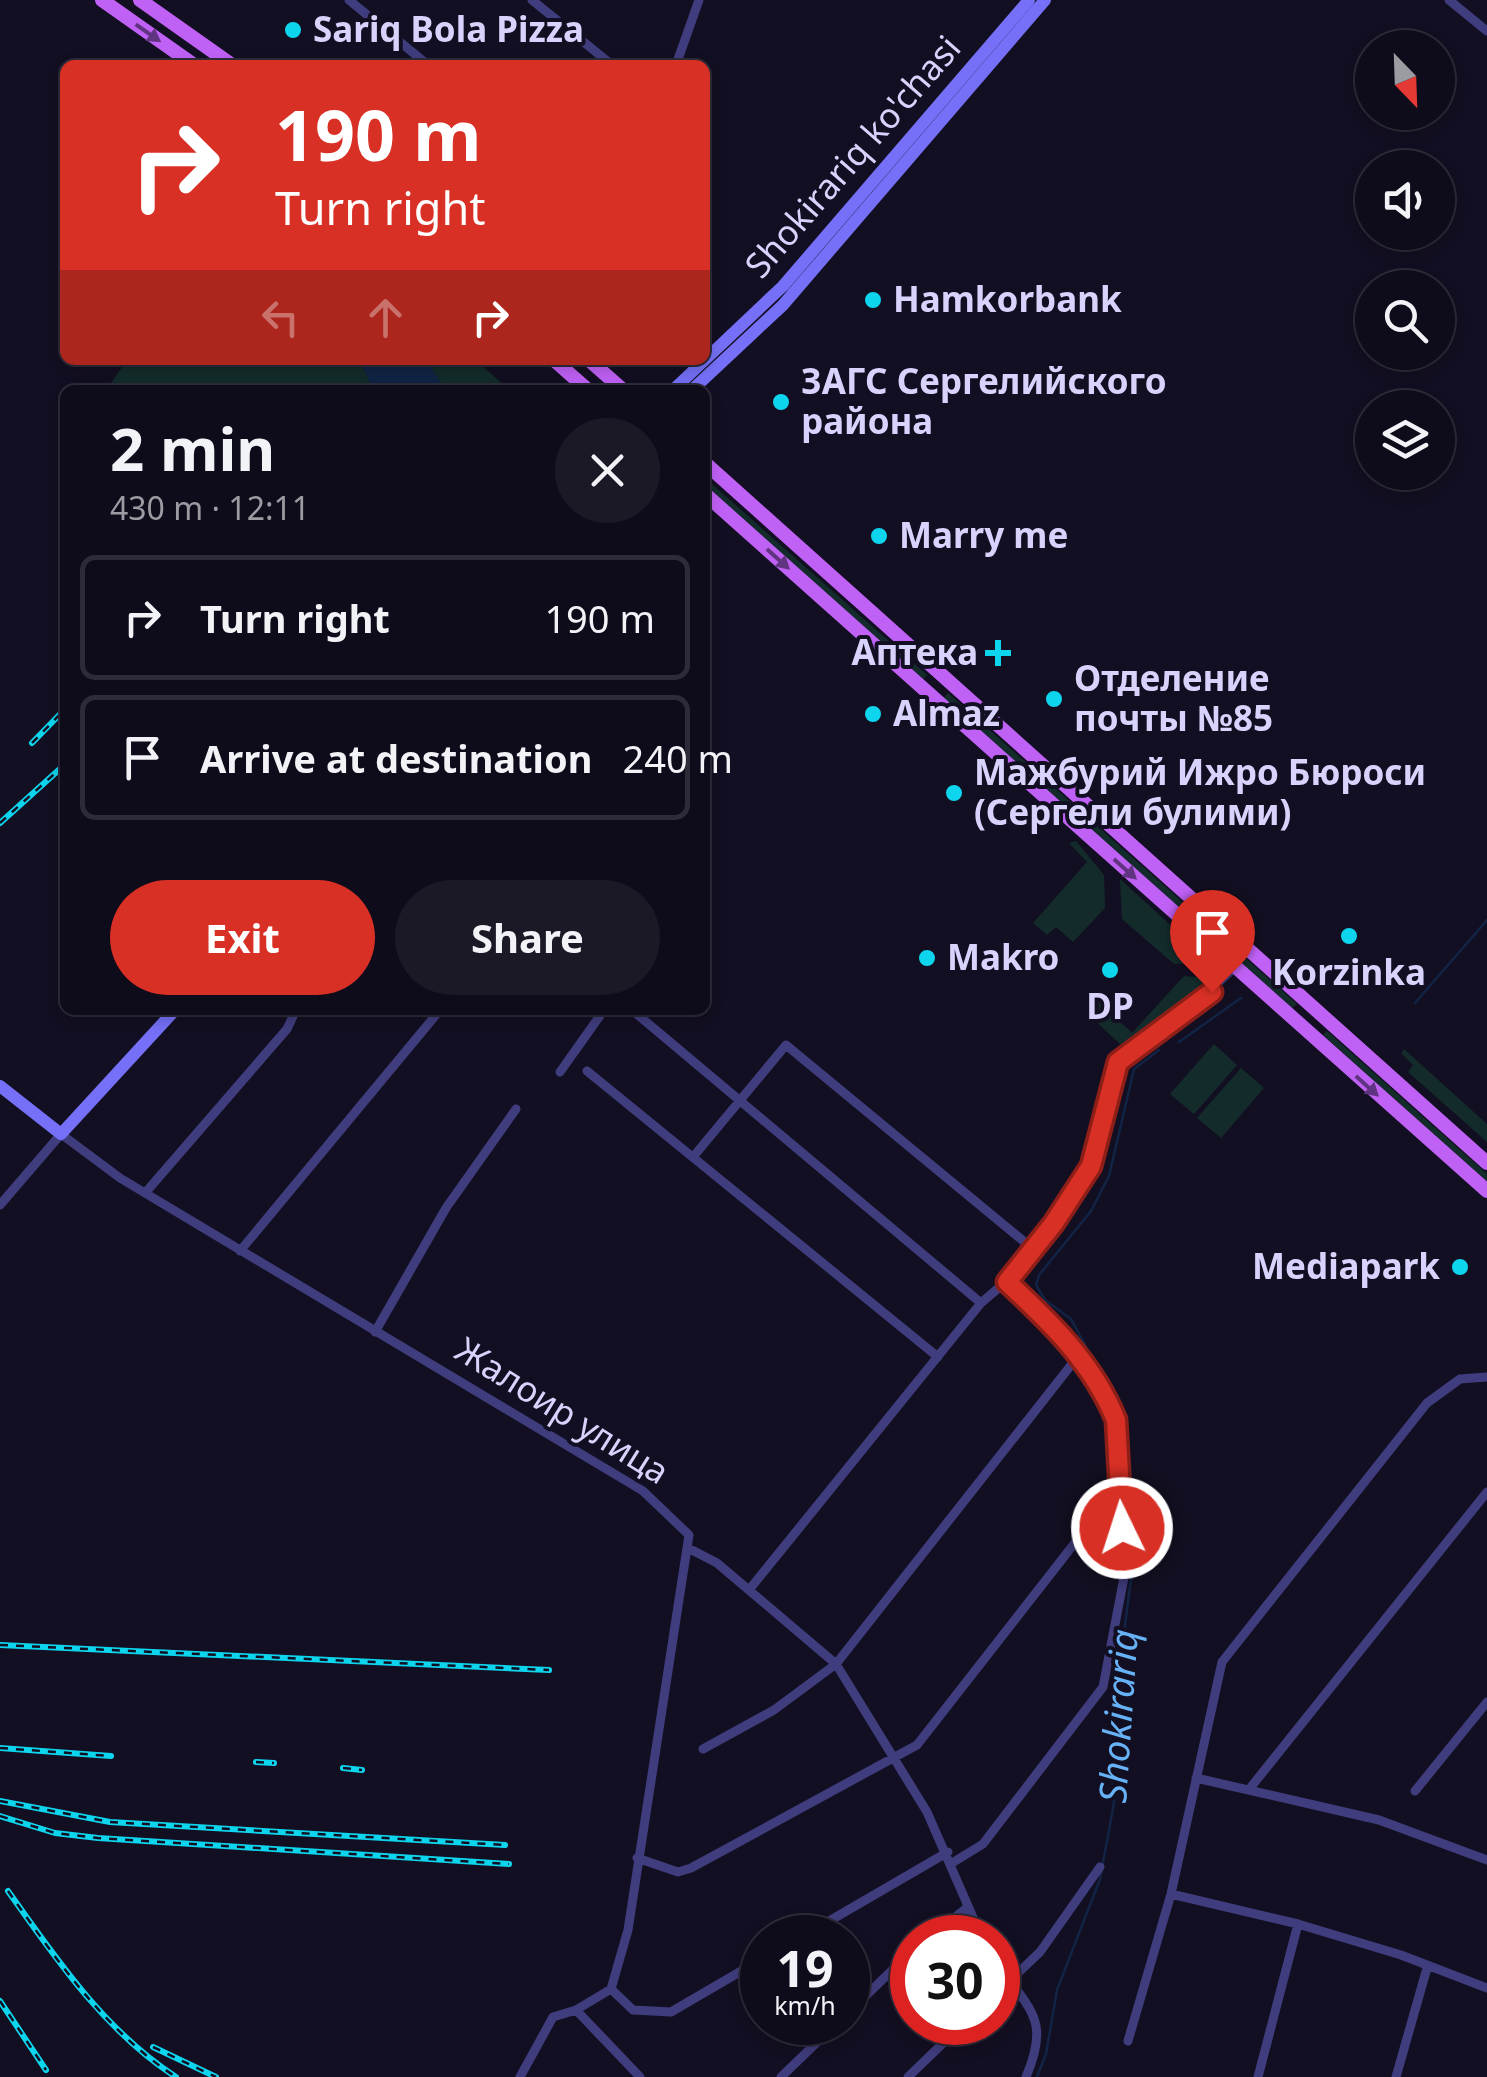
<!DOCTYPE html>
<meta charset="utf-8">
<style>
:root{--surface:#0e0b1a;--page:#1c1927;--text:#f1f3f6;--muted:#9b9ba2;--line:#2e2b39;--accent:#d93025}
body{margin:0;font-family:"Noto Sans",sans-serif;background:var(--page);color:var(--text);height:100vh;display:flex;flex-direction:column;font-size:38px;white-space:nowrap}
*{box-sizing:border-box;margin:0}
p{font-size:32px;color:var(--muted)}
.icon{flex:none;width:55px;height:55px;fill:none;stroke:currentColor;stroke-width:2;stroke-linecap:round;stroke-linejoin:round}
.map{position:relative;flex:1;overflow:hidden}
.panel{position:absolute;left:60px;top:385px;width:650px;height:630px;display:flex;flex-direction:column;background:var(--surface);border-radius:15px;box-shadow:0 5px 15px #0003,0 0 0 2px var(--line)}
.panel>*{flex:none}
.guide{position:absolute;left:60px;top:60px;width:650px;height:305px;border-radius:15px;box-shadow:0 5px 15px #0003,0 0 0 2px var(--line);background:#d93025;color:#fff;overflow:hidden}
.needle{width:65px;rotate:157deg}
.buttons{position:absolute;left:1355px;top:30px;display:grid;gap:20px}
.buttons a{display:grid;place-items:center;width:100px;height:100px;border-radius:50%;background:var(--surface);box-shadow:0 5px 15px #0003,0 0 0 2px var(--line);font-size:50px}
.speed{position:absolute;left:740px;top:1915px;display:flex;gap:20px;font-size:50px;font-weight:700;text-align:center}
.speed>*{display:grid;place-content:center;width:130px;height:130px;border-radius:50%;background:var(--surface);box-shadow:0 5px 15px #0003,0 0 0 2px var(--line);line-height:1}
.speed small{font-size:25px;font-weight:400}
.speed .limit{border:15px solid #d22;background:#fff;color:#111}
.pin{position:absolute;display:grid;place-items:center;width:85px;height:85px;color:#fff;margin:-102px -42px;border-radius:50% 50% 50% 0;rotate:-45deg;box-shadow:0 0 10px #0007}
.pin .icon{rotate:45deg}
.me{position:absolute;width:110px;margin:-55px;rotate:356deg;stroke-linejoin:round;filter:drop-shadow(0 0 8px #0008)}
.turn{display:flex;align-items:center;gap:35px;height:210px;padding:0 50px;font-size:45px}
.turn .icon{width:130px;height:130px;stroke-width:2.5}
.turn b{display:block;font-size:70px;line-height:85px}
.lanes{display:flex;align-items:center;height:95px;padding:0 50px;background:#0003;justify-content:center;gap:50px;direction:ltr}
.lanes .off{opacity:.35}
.round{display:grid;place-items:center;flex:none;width:105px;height:105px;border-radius:52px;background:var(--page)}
.overview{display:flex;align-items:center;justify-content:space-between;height:170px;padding:0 50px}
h1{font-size:60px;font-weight:700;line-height:75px}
.cta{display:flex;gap:20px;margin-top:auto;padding:20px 50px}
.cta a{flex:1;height:115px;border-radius:60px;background:var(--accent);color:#fff;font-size:40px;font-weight:700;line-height:115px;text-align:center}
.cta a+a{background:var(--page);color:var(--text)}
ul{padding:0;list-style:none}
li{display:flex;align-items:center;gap:30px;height:125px;margin:0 20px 15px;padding:0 30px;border:5px solid var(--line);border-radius:15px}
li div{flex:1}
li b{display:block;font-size:38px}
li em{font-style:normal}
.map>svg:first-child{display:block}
.green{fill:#132c2b}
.water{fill:#112445}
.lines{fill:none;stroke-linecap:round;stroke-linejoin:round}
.stream{stroke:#112445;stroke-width:2.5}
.street{stroke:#403d7e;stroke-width:9}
.secondary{stroke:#7570f7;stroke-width:12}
.primary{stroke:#c061f6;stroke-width:14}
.rail-casing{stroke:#0ed5ee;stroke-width:6}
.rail{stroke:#130f22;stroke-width:2.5;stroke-dasharray:8;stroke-linecap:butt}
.oneway{fill:#613481}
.route-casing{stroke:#8d1f18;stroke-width:25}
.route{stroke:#d93025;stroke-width:18}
.poi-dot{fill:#0ed5ee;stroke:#130f22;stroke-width:4}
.labels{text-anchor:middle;stroke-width:8;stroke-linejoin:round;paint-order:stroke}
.poi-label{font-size:35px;font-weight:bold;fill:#d8d3fc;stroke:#130f22;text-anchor:start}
.street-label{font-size:35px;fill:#d8d3fc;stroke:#130f22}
.water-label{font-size:38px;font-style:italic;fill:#67b2f6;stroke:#130f22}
</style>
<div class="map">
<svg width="1487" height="2077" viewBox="0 0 1487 2077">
<rect width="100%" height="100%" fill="#130f22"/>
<path class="green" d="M 127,360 L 360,360 L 373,390 L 106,390 Z
M 476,360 L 509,390 L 445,390 L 427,362 Z
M 705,478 L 927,675 L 923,679 L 705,486 Z
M 948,693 L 1074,805 L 1069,809 L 944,698 Z
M 1095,824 L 1297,1004 L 1292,1008 L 1091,829 Z
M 1076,841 L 1104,875 L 1105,908 L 1073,942 L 1056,927 L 1047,935 L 1033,923 L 1087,862 L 1069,843 Z
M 1120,879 L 1211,962 L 1174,964 L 1122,919 Z
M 1184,976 L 1213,978 L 1163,1020 L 1121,1045 L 1087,1013 L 1099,1002 L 1132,1033 Z
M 1327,1031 L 1487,1174 L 1487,1182 L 1323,1035 Z
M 1214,1044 L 1237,1065 L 1194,1114 L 1170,1094 Z
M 1404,1049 L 1487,1124 L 1487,1142 L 1408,1072 L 1413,1065 L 1401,1053 Z
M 1241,1068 L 1264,1088 L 1221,1138 L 1197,1118 Z"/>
<path class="water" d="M 360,360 L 427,360 L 445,390 L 373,390 Z"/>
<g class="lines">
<path class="stream" d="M 1415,1003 L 1487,920
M 1179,1042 L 1241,998
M 1037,2077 L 1046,2054 L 1057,1990 L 1100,1879 L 1114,1803 L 1110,1742 L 1137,1532 L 1124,1416 L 1071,1319 L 1045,1300 L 1036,1285 L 1039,1275 L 1091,1211 L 1109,1176 L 1134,1069 L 1159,1050"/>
<path class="street" d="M 349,0 L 428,65
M 532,0 L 612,65
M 1449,0 L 1487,31
M 676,65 L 699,0
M 632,1010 L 981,1303
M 587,1071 L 938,1357
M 560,1072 L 604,1010
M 693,1157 L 786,1045 L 1033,1249
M 146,1192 L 287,1029 L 296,1010
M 0,1205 L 61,1134 L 120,1178 L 643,1491 L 689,1535 L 628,1930 L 611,1989 L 576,2010 L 553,2017 L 520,2077
M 240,1251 L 440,1010
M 375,1332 L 446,1208 L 516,1109
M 688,1548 L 717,1563 L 836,1664 L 927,1812 L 982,1938
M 749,1590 L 981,1303 C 1019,1272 1077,1208 1093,1161 C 1103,1129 1103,1092 1119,1062 L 1179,1020 L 1235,967
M 703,1749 L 774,1710 L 836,1664 L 1079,1355
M 1196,1778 L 1379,1820 L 1487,1860
M 1251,1787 L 1487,1492
M 1415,1791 L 1487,1702
M 637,1858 L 678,1872 L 691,1868 L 917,1745 L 1117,1489 L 1115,1419 L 1109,1404 L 1079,1355 L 1007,1282
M 952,1863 L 983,1844 L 1103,1687 L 1126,1567 L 1117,1489
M 1171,1894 L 1298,1924 L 1401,1955 L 1487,1988
M 800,1938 L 948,1852
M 928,1938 L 968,1907
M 998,1963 C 1029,2011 1051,2018 1026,2077
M 611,1989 L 633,2010 L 671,2012 L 762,1959
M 998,1992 L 1040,1952 L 1100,1867
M 576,2010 L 640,2077
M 848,2013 L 912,1951
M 1128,2041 L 1171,1894 L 1222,1662 L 1427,1403 L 1460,1379 L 1487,1377
M 781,2077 L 838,2022
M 908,2077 L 965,2022
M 1258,2077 L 1298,1924
M 1396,2077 L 1427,1968"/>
<path class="secondary" d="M 673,390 L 783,286 L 1029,0
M 692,390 L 783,305 L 1045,0
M 0,1086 L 61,1134 L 175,1010"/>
<path class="primary" d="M 102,0 L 194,65
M 140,0 L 232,65
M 554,360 L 588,390
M 589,360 L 623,390
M 705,463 L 1487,1163
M 705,494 L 1487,1191"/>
<g class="rail-casing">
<path id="rail" d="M 32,743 L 65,709
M 0,823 L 62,767
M 0,1645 L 549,1670
M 0,1748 L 111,1756
M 256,1762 L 274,1763
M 343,1768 L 362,1770
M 0,1801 L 110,1822 L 505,1845
M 0,1816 L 55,1833 L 98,1838 L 509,1864
M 8,1891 C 56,1959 105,2031 176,2077
M 0,2001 L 46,2070
M 153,2047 L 216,2077"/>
</g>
<use href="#rail" class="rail"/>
</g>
<defs><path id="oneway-solid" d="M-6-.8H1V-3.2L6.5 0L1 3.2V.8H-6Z" transform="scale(2.5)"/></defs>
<g class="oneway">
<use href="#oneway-solid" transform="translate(148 33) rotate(35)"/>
<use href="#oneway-solid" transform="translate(778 559) rotate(42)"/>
<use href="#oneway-solid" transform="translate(1125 869) rotate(42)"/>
<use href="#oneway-solid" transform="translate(1367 1086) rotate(42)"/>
</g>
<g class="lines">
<g class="route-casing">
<path id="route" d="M 1122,1528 L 1116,1420 C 1093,1363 1050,1322 1007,1282 L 1054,1223 L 1091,1166 L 1118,1062 L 1212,992"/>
</g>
<use href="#route" class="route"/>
</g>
<g class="poi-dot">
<circle cx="293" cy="30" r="10"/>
<circle cx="873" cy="300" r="10"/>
<circle cx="781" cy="402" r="10"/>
<circle cx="879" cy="536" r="10"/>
<path d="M993 638h10v10h10v10h-10v10h-10v-10h-10v-10h10z"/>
<circle cx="1054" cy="699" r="10"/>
<circle cx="873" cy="714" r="10"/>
<circle cx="954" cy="793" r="10"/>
<circle cx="1349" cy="936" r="10"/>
<circle cx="927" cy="958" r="10"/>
<circle cx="1110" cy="970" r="10"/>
<circle cx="1460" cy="1267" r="10"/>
</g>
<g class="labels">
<g class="poi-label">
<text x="313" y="42">Sariq Bola Pizza</text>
<text x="893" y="312">Hamkorbank</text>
<text x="801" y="394">ЗАГС Сергелийского<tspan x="801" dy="40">района</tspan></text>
<text x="899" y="548">Marry me</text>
<text x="978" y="665" text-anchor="end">Аптека</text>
<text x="1074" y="691">Отделение<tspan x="1074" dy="40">почты №85</tspan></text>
<text x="893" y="726">Almaz</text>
<text x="974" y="785">Мажбурий Ижро Бюроси<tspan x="974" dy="40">(Сергели булими)</tspan></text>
<text x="947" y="970">Makro</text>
<text x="1349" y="985" text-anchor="middle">Korzinka</text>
<text x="1110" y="1019" text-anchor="middle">DP</text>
<text x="1440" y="1279" text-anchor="end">Mediapark</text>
</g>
<g class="street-label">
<text transform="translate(853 157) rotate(-49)" y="12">Shokirariq ko'chasi</text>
<text transform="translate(562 1411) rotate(32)" y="12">Жалоир улица</text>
</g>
<g class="water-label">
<text transform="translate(1119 1716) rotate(-86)" y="13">Shokirariq</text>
</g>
</g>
</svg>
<div class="buttons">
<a><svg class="needle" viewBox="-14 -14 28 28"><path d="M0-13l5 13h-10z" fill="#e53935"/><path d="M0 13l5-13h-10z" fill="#9b9ba2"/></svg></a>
<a><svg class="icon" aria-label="sound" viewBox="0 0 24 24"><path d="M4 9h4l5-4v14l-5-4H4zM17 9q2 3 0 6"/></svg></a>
<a><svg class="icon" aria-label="search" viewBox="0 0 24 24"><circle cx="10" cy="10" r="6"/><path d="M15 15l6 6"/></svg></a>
<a><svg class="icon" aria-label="layers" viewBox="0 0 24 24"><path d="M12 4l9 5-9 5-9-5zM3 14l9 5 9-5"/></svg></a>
</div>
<div class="speed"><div>19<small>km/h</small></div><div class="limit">30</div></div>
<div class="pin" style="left:1212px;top:992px;background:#d93025"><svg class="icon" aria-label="arrive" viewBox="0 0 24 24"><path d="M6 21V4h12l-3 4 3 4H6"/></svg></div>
<svg class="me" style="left:1122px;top:1528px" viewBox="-20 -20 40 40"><circle r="17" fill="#d93025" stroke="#fff" stroke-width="3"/><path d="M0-11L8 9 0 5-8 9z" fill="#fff"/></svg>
<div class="guide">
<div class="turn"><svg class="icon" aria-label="right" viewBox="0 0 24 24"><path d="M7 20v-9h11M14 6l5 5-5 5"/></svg><div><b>190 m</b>Turn right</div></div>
<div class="lanes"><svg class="icon off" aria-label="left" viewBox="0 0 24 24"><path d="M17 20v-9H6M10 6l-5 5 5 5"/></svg><svg class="icon off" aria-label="ahead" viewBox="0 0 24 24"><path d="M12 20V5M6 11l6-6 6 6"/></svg><svg class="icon" aria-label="right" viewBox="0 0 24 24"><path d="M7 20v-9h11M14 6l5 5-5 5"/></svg></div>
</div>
<section class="panel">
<div class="overview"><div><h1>2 min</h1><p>430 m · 12:11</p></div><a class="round"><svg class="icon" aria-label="close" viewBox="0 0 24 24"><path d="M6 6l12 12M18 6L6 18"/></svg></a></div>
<ul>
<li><svg class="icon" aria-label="right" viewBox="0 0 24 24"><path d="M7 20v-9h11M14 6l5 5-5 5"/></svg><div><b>Turn right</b></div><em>190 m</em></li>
<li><svg class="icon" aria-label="arrive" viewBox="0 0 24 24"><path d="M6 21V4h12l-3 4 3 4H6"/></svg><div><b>Arrive at destination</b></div><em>240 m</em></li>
</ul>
<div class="cta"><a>Exit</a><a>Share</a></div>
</section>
</div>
